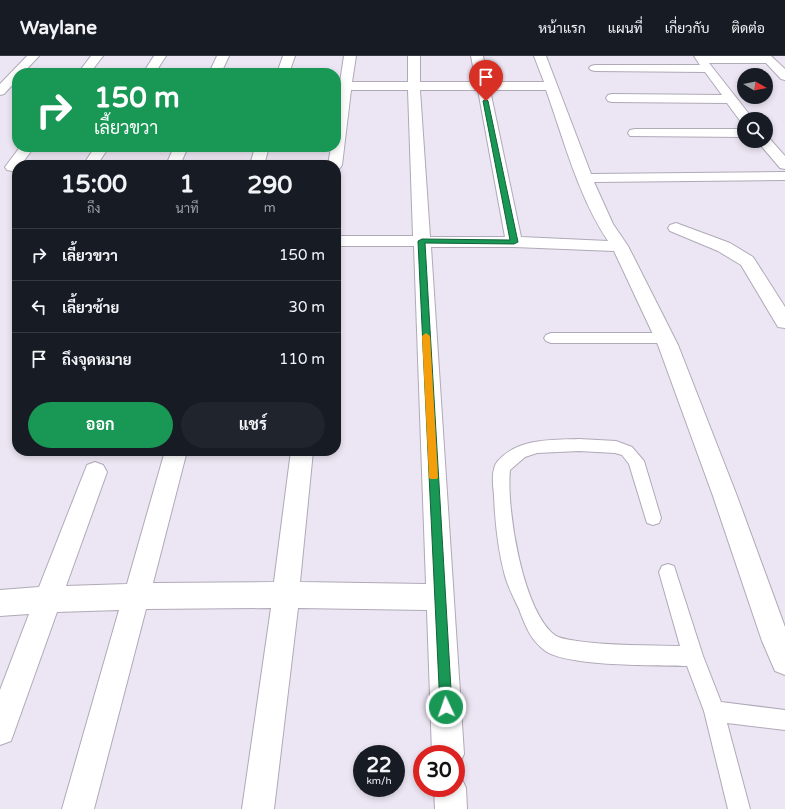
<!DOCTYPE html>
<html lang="th">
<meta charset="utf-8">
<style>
:root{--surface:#171b24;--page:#20242c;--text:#f1f3f6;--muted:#9ea1a6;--line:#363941;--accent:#199755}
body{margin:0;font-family:"Varela Round",Sarabun,sans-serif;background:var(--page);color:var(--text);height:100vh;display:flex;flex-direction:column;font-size:15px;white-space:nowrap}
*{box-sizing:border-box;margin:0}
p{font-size:13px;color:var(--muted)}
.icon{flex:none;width:22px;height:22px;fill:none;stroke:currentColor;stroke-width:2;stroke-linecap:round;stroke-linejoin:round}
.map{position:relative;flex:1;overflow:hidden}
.side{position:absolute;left:12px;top:104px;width:329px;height:296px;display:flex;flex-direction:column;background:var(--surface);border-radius:16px;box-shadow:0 2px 6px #0003}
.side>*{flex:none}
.top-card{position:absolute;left:12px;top:12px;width:329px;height:84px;border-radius:16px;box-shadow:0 2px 6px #0003;background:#199755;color:#fff;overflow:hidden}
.needle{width:26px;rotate:99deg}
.fabs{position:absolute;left:737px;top:12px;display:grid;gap:8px}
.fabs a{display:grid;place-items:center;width:36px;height:36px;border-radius:50%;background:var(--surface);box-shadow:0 2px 6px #0003;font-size:20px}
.speed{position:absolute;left:353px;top:689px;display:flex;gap:8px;font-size:20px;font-weight:700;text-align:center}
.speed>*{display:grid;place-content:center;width:52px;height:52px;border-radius:50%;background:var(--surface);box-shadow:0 2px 6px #0003;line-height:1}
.speed small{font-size:10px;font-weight:400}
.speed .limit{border:6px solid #d22;background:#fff;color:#111}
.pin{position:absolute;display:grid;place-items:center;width:34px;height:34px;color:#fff;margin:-41px -17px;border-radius:50% 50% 50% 0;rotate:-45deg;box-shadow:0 0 4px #0007}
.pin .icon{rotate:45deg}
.me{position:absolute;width:44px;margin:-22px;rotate:357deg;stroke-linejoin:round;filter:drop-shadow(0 0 3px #0008)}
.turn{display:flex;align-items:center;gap:14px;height:84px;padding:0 16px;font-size:18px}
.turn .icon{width:52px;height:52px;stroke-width:2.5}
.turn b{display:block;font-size:28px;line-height:34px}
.eta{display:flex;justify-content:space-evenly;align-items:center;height:68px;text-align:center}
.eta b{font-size:24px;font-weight:700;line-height:28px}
.button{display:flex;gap:8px;margin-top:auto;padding:8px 16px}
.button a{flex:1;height:46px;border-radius:24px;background:var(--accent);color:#fff;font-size:16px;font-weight:700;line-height:46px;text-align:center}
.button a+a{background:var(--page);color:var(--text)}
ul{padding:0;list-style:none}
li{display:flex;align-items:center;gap:12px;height:52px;padding:0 16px;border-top:1px solid var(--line)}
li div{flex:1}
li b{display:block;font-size:15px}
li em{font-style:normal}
header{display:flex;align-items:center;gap:24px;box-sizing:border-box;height:56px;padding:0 20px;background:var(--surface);border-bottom:1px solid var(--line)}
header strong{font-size:19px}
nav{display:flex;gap:22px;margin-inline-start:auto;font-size:14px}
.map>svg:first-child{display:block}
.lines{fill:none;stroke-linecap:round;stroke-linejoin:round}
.lane-casing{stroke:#b0a9b7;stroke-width:2}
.street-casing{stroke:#b0a9b7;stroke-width:2}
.lane{fill:#fff;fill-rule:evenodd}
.street{fill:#fff;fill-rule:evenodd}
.route{fill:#199755;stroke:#106237}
.slow{fill:#f59e0b}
</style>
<header>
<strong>Waylane</strong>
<nav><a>หน้าแรก</a><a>แผนที่</a><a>เกี่ยวกับ</a><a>ติดต่อ</a></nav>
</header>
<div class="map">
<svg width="785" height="753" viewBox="0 0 785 753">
<rect width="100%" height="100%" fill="#ece5f3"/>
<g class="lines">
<g class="lane-casing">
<path id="lane" d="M 551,277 L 664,277 L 669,279 L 671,282 L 669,285 L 664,287 L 551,287 L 546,285 L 544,282 L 546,279 Z
M 579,383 L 616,385 L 632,391 L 644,405 L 661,462 L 659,467 L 653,469 L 647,467 L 629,408 L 622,399 L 615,397 L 579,395 L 537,397 L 525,401 L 510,414 C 506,452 523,558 556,580 C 562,583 571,584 577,585 C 611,590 646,589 680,590 L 659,516 L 662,510 L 668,508 L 674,510 L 703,600 L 721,646 L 785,654 L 785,674 L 727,667 L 750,753 L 728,753 L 704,655 L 687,610 C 657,609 565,611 544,594 C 530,583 525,569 519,553 C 514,542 508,531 505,520 C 498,494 495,466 494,439 C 493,430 491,414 497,406 C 517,382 551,384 579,383 Z"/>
</g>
<g class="street-casing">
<path id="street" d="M 27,0 L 39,0 L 23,17 L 17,17 L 17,24 L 4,38 L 0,39 L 0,28 Z
M 91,0 L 103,0 L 90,17 L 78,17 Z
M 154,0 L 166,0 L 155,17 L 143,17 Z
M 217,0 L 229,0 L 221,17 L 209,17 Z
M 283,0 L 295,0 L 289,17 L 277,17 Z
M 344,0 L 356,0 L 352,26 L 408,26 L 408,0 L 420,0 L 420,26 L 476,26 L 471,0 L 483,0 L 488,26 L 544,26 L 534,0 L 546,0 L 591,118 L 785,116 L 785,124 L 594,126 L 613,168 L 628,190 L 678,289 L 737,440 L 785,571 L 785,619 L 775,615 L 762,585 L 713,440 L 658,289 L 614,195 L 514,191 L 431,191 L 464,698 L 459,709 L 456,710 L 456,698 L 432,698 L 427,554 L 298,552 L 274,753 L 242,753 L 271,552 L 146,553 L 94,753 L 62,753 L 119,554 L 57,556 L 11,685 L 0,689 L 0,634 L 29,558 L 0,560 L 0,534 L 39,531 L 87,409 L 95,406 L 103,409 L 107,416 L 66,530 L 127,528 L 165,395 L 187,395 L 153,527 L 274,526 L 291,395 L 313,395 L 300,526 L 426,528 L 414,190 L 336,190 L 336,180 L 413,180 L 408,34 L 351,34 L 342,109 L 340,112 L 336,113 L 336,109 L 328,109 L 331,91 L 336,91 L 336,55 L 339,34 L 336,34 L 336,26 L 340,26 ZM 420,34 L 478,34 L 505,181 L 430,181 ZM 490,34 L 546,34 C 564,84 578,140 608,185 L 521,181 Z
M 694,0 L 771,0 L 785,13 L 785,24 L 781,23 L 766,7 L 709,7 L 753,63 L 744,63 L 744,66 L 741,66 L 727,47 L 612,46 L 608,45 L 606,42 L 608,39 L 612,38 L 722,39 L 705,16 L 595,15 L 591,14 L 589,12 L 591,10 L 595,9 L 700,9 Z
M 635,73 L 744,73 L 744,81 L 630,80 L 628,77 L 630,74 Z
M 766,81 L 769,82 L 785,100 L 785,113 L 780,112 L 757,85 L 766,85 Z
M 20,91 L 34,91 L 21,109 L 17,109 L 17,114 L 12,115 L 7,114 L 5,111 Z
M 95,91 L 109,91 L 97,109 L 83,109 Z
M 174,91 L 188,91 L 180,109 L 166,109 Z
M 255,91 L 269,91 L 264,109 L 250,109 Z
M 676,167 L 730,187 L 753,201 L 785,251 L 785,272 L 778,271 L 741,209 L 718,195 L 670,175 L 668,172 L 670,169 Z
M 456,718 L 461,721 L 466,732 L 467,753 L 435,753 L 434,732 L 456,732 Z"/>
</g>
<use href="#lane" class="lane"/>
<use href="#street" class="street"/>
</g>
<path class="route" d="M 486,43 L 488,45 L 518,186 L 514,188 L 425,187 L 452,651 L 450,655 L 446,657 L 441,655 L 440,651 L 418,185 L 422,183 L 510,184 L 483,45 Z"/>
<path class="slow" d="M 426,277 L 430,280 L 438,421 L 437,423 L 430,423 L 429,421 L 422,280 Z"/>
</svg>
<div class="fabs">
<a><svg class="needle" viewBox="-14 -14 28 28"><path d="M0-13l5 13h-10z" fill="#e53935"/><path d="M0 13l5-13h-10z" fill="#9ea1a6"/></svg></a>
<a><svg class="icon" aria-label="search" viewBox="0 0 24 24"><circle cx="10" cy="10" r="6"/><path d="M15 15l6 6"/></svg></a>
</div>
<div class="speed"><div>22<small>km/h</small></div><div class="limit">30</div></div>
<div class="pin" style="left:486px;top:45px;background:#d93025"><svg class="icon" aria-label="arrive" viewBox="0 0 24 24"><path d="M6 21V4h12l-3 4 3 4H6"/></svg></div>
<svg class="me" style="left:446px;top:651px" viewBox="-20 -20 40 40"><circle r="17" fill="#199755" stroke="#fff" stroke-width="3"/><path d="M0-11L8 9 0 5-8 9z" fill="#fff"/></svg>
<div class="top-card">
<div class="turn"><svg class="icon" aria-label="right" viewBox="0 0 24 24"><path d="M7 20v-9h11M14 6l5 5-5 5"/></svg><div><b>150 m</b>เลี้ยวขวา</div></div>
</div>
<section class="side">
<div class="eta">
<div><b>15:00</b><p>ถึง</p></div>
<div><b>1</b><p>นาที</p></div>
<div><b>290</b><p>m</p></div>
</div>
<ul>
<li><svg class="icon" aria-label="right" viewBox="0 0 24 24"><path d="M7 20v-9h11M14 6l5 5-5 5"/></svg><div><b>เลี้ยวขวา</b></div><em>150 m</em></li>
<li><svg class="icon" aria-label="left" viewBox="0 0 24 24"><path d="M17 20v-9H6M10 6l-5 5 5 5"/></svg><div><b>เลี้ยวซ้าย</b></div><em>30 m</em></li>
<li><svg class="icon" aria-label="arrive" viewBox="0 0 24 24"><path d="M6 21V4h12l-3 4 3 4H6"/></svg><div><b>ถึงจุดหมาย</b></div><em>110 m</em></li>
</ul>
<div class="button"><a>ออก</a><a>แชร์</a></div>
</section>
</div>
